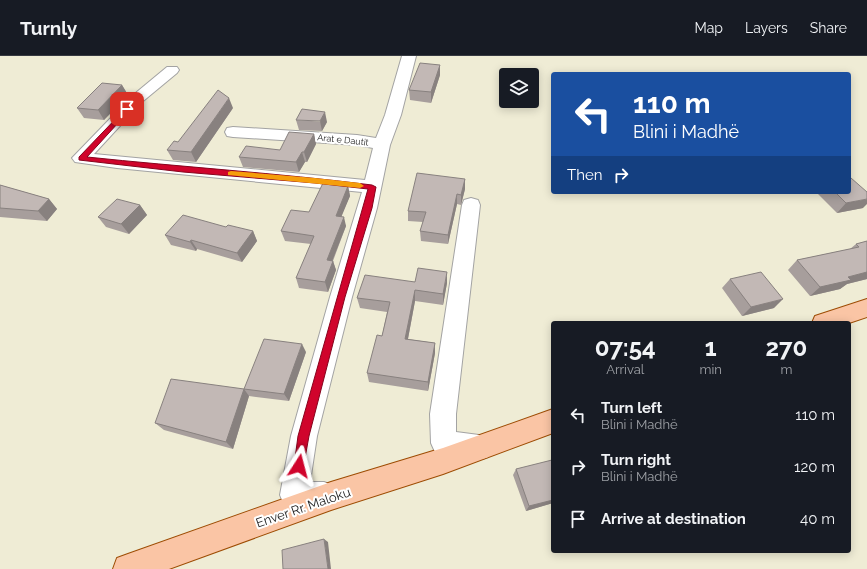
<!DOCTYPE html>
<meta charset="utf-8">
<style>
:root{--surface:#171b24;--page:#20242c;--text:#f1f3f6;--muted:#9ea1a6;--line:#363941}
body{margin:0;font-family:Raleway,sans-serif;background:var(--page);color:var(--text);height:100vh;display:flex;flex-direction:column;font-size:15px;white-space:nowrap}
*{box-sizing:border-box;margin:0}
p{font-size:13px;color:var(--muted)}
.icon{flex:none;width:22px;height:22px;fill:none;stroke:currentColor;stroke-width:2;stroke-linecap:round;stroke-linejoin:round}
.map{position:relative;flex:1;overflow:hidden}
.details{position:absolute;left:551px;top:265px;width:300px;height:232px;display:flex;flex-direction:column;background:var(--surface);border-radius:4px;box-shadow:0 2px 10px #0003}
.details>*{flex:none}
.guide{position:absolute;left:551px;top:16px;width:300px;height:122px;border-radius:4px;box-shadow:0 2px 10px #0003;background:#1a4fa0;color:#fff;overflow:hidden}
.controls{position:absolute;left:499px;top:12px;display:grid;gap:8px}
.controls a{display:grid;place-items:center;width:40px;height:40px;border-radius:4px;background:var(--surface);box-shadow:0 2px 10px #0003;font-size:20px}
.pin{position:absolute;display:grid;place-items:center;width:34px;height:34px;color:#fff;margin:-17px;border-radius:8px;box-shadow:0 2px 6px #0006}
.me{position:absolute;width:44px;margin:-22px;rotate:9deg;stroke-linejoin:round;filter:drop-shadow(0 0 3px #0008)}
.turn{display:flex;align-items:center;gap:14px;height:84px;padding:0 16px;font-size:18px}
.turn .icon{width:52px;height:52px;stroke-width:2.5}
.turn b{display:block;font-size:28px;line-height:34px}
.then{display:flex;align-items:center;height:38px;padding:0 16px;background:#0003;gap:8px;font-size:15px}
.eta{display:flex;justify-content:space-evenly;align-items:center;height:68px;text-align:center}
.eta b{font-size:24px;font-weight:700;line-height:28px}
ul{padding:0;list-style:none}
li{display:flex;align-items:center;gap:12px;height:52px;padding:0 16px}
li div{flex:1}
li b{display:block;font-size:15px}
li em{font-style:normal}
header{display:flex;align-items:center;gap:24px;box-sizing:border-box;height:56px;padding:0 20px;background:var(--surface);border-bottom:1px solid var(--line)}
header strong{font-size:19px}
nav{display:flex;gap:22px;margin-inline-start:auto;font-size:14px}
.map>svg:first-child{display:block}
.farmland{fill:#efecd5;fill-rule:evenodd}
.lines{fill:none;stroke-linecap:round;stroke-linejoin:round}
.minor-casing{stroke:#a3a3a3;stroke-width:2}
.major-casing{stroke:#9d4c03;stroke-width:2}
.minor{fill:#fff;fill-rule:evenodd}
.major{fill:#fac5a5;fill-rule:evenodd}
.wall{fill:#a79e9c}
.shaded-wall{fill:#88817f}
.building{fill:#c2b8b5;stroke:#88817f}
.route{fill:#d0042c;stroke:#87031d}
.slow{fill:#f59e0b}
.labels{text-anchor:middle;stroke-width:4;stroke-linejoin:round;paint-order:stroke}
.far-street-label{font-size:9px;fill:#222;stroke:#fff}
.near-street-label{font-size:13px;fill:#222;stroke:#fff}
</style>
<header>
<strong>Turnly</strong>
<nav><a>Map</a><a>Layers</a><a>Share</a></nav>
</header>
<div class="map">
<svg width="867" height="513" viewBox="0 0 867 513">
<rect width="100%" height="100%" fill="#f2ede9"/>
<path class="farmland" d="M 0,0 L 867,0 L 867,513 L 0,513 ZM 553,18 L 849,18 L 849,136 L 553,136 ZM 506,19 L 532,19 L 532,45 L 506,45 ZM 553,267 L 849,267 L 849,495 L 553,495 Z"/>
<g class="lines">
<g class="minor-casing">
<path id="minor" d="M 402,0 L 416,0 L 401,59 L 390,89 L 377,152 L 352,241 L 317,380 L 310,426 L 324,426 L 334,430 L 338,440 L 334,450 C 319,456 299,455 284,449 L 280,439 L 291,380 L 330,241 L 362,136 L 117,112 L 75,106 L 72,102 L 132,40 L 167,11 L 177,11 L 179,14 L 177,17 L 142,46 L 94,98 L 365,124 L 373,92 L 357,89 L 233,81 L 227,80 L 225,76 L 227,72 L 233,71 L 357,79 L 376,82 L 385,59 Z
M 471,142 L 478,144 L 480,149 L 456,358 L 456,376 L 479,379 L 488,383 L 492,392 L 488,401 C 473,407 450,402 435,396 L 431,387 L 430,358 L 462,149 L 464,144 Z"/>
</g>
<g class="major-casing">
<path id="major" d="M 867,243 L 867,261 L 849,267 L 812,267 L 815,260 Z
M 553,353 L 553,377 L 443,418 L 331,454 L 169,513 L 113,513 L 117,502 L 128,498 L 331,426 L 443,392 Z"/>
</g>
<use href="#minor" class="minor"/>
<use href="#major" class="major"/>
</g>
<path class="wall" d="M 440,9 L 440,19 L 431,47 L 410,44 L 409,34 Z
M 122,29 L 128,39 L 104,64 L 84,62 L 77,52 Z
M 233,52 L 196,106 L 173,104 L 167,94 Z
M 296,64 L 327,66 L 322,75 L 299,74 Z
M 314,78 L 316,88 L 307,106 L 305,106 L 299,116 L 243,111 L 239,101 L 280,94 Z
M 465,123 L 465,133 L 461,149 L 457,148 L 448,188 L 421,185 L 420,175 L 423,166 L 408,165 L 408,155 Z
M 0,129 L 49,143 L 57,153 L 47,165 L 0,161 Z
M 348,130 L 350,140 L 341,160 L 346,170 L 333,205 L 336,214 L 328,236 L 299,232 L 296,222 L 311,188 L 285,185 L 281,175 Z
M 817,136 L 849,136 L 863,152 L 837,157 L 817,137 Z
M 140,149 L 147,159 L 129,178 L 106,171 L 98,161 Z
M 226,171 L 253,175 L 257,185 L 242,206 L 197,193 L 196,195 L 171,189 L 165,179 Z
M 867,185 L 867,223 L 847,228 L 840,233 L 810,240 L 788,214 L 797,204 L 850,193 L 856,188 Z
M 730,223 L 774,252 L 742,260 L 722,232 Z
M 415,226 L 447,227 L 443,249 L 415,245 L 408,283 L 435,287 L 435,297 L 428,335 L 369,326 L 367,317 L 382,280 L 387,256 L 360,252 L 357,242 Z
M 306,296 L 289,345 L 249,340 L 233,393 L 164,374 L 155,367 L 244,333 Z
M 516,413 L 553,447 L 526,455 L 513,419 Z"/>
<path class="shaded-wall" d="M 440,9 L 440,19 L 431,47 L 431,36 Z
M 122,29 L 128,39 L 104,64 L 98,54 Z
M 229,42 L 233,52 L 196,106 L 191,96 Z
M 325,56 L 327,66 L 322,75 L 320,65 Z
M 314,78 L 316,88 L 307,106 L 304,96 Z
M 302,96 L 305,106 L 299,116 L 296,106 Z
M 465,123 L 465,133 L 461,149 L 461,139 Z
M 348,130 L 350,140 L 338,169 L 336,160 Z
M 457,138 L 457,148 L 448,188 L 448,179 Z
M 49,143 L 57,153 L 47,165 L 38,155 Z
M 867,143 L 867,148 L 863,152 L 837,157 L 846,147 Z
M 140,149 L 147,159 L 129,178 L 121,168 Z
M 344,161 L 346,170 L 329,213 L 327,204 Z
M 253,175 L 257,185 L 242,206 L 237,197 Z
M 191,184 L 197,193 L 196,195 L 190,186 Z
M 333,205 L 336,214 L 328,236 L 325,226 Z
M 447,216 L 447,227 L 443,249 L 443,238 Z
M 867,216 L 867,223 L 847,228 L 840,233 L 810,240 L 820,231 L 848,221 Z
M 415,234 L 415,245 L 406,293 L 405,283 Z
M 783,243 L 774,252 L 742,260 L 751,251 Z
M 435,287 L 435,297 L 428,335 L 428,326 Z
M 302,288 L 306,296 L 289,345 L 284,338 Z
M 244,333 L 249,340 L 233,393 L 226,386 Z
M 553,444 L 553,447 L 526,455 L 529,450 Z
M 324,483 L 328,486 L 331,513 L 328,513 Z"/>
<path class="building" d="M 420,7 L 440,9 L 431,36 L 409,34 Z
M 102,27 L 122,29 L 98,54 L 77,52 Z
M 218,34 L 229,42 L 191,96 L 167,94 L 174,85 L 178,86 Z
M 302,53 L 325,56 L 320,65 L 296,64 Z
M 289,76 L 314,78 L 304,96 L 302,96 L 296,106 L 239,101 L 246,90 L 280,94 Z
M 417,117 L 465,123 L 461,139 L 457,138 L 448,179 L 420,175 L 426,156 L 408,155 Z
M 849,122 L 851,122 L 867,136 L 867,143 L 846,147 L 835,136 L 849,136 Z
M 323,127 L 348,130 L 336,160 L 344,161 L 327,204 L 333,205 L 325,226 L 296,222 L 314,180 L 281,175 L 291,154 L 309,156 Z
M 0,129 L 49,143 L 38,155 L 0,152 Z
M 117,143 L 140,149 L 121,168 L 98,161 Z
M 183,159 L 226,171 L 228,169 L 253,175 L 237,197 L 191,184 L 190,186 L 165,179 Z
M 867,185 L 867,216 L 848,221 L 851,224 L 820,231 L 797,204 L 859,191 L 856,188 Z
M 418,212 L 447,216 L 443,238 L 415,234 L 405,283 L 435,287 L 428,326 L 367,317 L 377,279 L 382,280 L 390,246 L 357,242 L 365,219 L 415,226 Z
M 761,216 L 783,243 L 751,251 L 730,223 Z
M 264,283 L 302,288 L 284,338 L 244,333 Z
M 171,323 L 244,333 L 226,386 L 155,367 Z
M 552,404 L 553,405 L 553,444 L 529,450 L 516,413 Z
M 324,483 L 328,513 L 283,513 L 282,494 Z"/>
<path class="route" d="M 127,51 L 129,52 L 129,55 L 87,101 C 182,111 277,117 372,129 L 376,131 L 372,152 L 345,241 L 309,380 L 303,413 L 299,415 L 295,413 L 294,410 L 298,380 L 368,133 L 315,127 L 183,116 L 79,104 L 79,101 Z"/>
<path class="slow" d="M 231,115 L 315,122 L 360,127 L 364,130 L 360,132 L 228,119 L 228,116 Z"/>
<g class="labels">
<g class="far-street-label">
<text transform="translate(343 84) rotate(6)" y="3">Arat e Dautit</text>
</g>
<g class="near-street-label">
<text transform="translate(303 451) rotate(-19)" y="5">Enver Rr. Maloku</text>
</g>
</g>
</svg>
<div class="controls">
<a><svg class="icon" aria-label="layers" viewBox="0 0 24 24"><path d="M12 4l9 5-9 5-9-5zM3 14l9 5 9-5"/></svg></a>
</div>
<div class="pin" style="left:127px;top:53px;background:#d93025"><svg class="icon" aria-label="arrive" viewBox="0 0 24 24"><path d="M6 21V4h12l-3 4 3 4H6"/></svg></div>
<svg class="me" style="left:299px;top:410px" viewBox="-20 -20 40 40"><path d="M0-17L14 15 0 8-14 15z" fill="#d0042c" stroke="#fff" stroke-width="4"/></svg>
<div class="guide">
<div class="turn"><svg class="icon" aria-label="left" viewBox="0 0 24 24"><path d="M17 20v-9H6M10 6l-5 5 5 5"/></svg><div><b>110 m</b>Blini i Madhë</div></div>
<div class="then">Then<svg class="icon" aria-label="right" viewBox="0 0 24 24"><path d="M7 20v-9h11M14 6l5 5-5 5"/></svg></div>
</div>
<section class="details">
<div class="eta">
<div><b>07:54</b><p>Arrival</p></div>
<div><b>1</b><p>min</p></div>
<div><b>270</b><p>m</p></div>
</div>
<ul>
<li><svg class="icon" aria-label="left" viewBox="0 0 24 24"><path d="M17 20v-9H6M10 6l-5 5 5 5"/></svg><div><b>Turn left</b><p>Blini i Madhë</p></div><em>110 m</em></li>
<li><svg class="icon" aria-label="right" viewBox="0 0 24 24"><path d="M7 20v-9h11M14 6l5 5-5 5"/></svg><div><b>Turn right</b><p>Blini i Madhë</p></div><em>120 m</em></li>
<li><svg class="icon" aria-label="arrive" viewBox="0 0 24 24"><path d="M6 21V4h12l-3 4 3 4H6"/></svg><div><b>Arrive at destination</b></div><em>40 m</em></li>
</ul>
</section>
</div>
